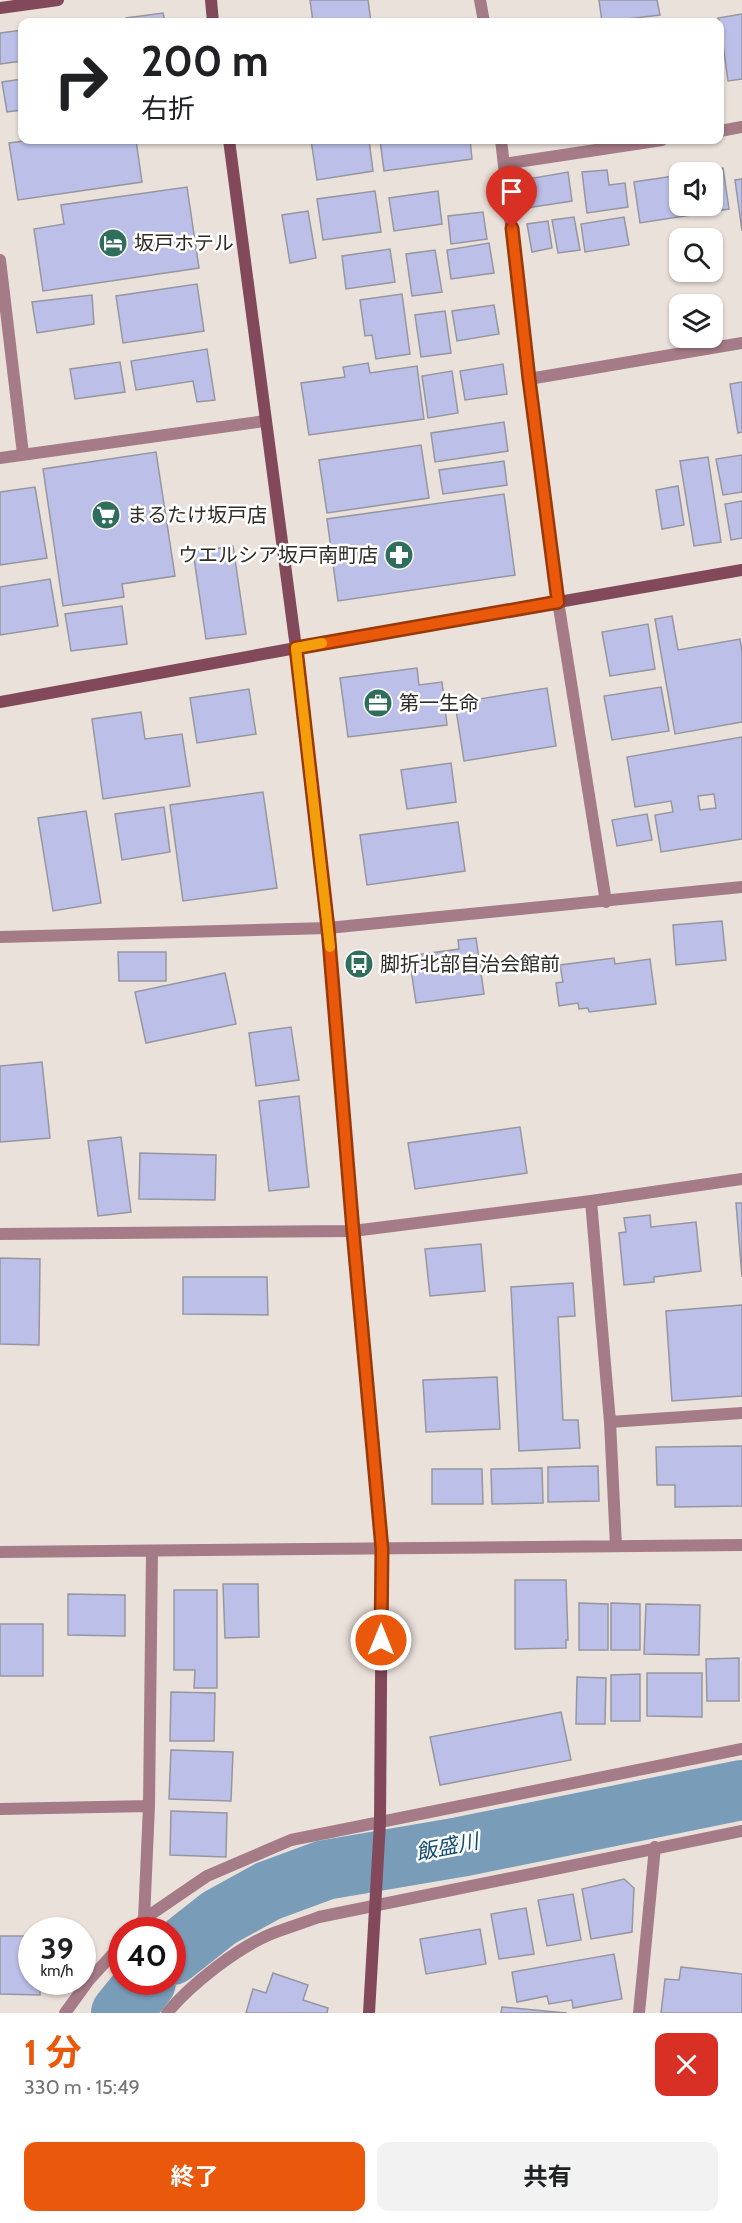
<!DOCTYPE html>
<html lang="ja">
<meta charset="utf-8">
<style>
:root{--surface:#fff;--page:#f2f2f2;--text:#202124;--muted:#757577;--accent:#ea580c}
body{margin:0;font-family:Cabin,"Noto Sans JP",sans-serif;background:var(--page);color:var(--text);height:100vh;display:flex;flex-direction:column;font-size:22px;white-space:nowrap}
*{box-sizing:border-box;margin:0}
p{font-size:20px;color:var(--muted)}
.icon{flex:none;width:33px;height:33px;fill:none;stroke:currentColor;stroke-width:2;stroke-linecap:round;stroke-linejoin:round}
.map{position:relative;height:2013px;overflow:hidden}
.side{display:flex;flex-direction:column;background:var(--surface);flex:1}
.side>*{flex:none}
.top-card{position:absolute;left:18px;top:18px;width:706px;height:126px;border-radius:12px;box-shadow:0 2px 4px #0004;background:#fff;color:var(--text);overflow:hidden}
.buttons{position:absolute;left:669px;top:162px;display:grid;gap:12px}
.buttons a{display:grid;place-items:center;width:54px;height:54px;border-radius:12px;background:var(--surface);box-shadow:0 2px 4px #0004;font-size:30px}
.speed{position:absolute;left:18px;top:1917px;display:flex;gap:12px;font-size:30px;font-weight:700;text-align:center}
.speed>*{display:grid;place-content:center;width:78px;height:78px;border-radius:50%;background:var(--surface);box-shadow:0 2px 4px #0004;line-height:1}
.speed small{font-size:15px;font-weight:400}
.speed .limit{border:9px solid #d22;background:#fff;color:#111}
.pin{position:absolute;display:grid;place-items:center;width:51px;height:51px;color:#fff;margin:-62px -26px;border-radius:50% 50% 50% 0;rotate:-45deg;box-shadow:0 0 6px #0007}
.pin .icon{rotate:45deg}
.me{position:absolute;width:66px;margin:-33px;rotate:0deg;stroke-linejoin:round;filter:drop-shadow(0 0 4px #0008)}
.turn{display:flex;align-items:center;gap:21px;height:126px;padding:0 24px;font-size:27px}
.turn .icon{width:78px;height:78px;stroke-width:2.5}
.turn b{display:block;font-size:42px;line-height:51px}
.round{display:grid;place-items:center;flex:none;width:63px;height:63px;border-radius:12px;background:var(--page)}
.headline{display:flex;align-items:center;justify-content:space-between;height:102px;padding:0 24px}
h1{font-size:36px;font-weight:700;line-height:45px;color:var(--accent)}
.primary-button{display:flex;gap:12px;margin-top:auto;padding:12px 24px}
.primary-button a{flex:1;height:69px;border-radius:12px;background:var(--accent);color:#fff;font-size:24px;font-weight:700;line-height:69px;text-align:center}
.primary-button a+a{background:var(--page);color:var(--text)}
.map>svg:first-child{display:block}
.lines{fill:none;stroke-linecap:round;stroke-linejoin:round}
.river{stroke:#799cb8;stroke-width:60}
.building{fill:#bcc0e8;stroke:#95969f;stroke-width:1.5;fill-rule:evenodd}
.street{stroke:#a47b86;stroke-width:12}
.secondary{stroke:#82495a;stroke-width:12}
.route-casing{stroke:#983908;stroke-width:15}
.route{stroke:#ea580c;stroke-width:10}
.slow{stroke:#f59e0b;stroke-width:10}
.labels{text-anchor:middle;stroke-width:5;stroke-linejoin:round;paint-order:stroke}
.poi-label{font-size:20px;fill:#2f2b29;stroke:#fff;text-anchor:start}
.water-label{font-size:21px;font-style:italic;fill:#114c72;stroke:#fff}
</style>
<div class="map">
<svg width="742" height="2013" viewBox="0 0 742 2013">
<rect width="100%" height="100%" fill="#ebe1db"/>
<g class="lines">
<path class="river" d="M 172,1955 L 219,1918 L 268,1891 L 325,1870 L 460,1847 L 742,1790
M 121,2013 L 146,1982"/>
</g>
<path class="building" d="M 310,0 L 368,0 L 371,22 L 313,22 Z
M 599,0 L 657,0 L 660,15 L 602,22 Z
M 163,13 L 165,22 L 126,22 L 126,18 Z
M 742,14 L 742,79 L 728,81 L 720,22 L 718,18 Z
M 22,30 L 22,61 L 0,64 L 0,33 Z
M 22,79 L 22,110 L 7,112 L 2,82 Z
M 32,140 L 136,140 L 142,182 L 18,200 L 9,143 Z
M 311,140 L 369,140 L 373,171 L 317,180 Z
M 380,140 L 470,140 L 472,159 L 384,171 Z
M 723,168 L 729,209 L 640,223 L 634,182 L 680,175 L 680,206 L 712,206 L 712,172 L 694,172 Z
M 607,170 L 609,185 L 625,183 L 628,207 L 587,213 L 582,172 Z
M 568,172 L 572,201 L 527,208 L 522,180 Z
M 742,179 L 742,231 L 735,180 Z
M 187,187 L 199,268 L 43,291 L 34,229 L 64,224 L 61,205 Z
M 375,191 L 381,232 L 323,240 L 317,199 Z
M 438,191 L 442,224 L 394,231 L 389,198 Z
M 308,211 L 316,258 L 290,263 L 282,215 Z
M 483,212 L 487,239 L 451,244 L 448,216 Z
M 574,217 L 580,250 L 558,253 L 552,220 Z
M 624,217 L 629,245 L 585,252 L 581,224 Z
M 548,221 L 552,248 L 532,252 L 527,224 Z
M 489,243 L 494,273 L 451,279 L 447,250 Z
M 390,249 L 395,282 L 346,289 L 342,256 Z
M 435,250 L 442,292 L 412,296 L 406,254 Z
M 197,284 L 204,331 L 123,343 L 116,296 Z
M 402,294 L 410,354 L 376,359 L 372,335 L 365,336 L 360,300 Z
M 92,295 L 94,324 L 37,333 L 32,302 Z
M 494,305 L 499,334 L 457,341 L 452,311 Z
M 445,311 L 451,353 L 421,357 L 415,315 Z
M 207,349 L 215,400 L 197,402 L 193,381 L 136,390 L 131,361 Z
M 120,362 L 125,392 L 75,399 L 70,369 Z
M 368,363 L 370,373 L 417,366 L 424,419 L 309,435 L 301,383 L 345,377 L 343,367 Z
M 503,364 L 507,394 L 465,400 L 460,371 Z
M 452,371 L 458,413 L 428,418 L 422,376 Z
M 742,382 L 742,432 L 738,433 L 730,384 Z
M 504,422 L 508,451 L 435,462 L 431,433 Z
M 421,445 L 429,498 L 327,513 L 319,460 Z
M 156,452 L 175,576 L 122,584 L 124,597 L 63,606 L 43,469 Z
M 742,455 L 742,492 L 723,495 L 716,459 Z
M 708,457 L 721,542 L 694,546 L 680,461 Z
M 504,461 L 507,485 L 443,494 L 439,470 Z
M 678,486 L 684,525 L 662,529 L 656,490 Z
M 35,487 L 47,558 L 0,565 L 0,492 Z
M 504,494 L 515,575 L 338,601 L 327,519 Z
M 742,501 L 742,538 L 731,540 L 725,504 Z
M 233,546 L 246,634 L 206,639 L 193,552 Z
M 50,579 L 58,626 L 0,635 L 0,587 Z
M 122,606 L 127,644 L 71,651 L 65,614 Z
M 672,616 L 678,650 L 740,639 L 742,652 L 742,722 L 675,734 L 655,619 Z
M 648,624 L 655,669 L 610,676 L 602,632 Z
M 417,668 L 419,685 L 442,682 L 447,725 L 348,737 L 340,678 Z
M 661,687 L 669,731 L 612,740 L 604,696 Z
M 547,688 L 556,746 L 464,761 L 455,703 Z
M 249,689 L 256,734 L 197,743 L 190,698 Z
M 141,712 L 145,739 L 182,734 L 190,786 L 103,799 L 92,719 Z
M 742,737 L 742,839 L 661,852 L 655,815 L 673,812 L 671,801 L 635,807 L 627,757 ZM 714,794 L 716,808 L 700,810 L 698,796 Z
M 451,763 L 456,802 L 407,809 L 401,770 Z
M 263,792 L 277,888 L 183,901 L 170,805 Z
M 164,807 L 170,852 L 122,860 L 115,814 Z
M 86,811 L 101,903 L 53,911 L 38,818 Z
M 647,814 L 652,840 L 617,846 L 612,820 Z
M 458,822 L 465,871 L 367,885 L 360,835 Z
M 722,921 L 726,960 L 676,965 L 673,925 Z
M 476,938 L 484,994 L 416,1003 L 409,956 L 459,949 L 458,940 Z
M 118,952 L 166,952 L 166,981 L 119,981 Z
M 614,958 L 615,964 L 650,959 L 656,1004 L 589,1012 L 588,1008 L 579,1009 L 578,1003 L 559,1006 L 556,983 L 563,982 L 560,965 Z
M 225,973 L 236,1024 L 146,1043 L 135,992 Z
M 291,1027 L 299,1080 L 256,1086 L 249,1033 Z
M 42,1062 L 50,1138 L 0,1142 L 0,1066 Z
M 299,1096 L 309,1187 L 269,1191 L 259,1101 Z
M 520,1127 L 527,1173 L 415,1189 L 408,1143 Z
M 121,1137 L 131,1212 L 98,1216 L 88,1141 Z
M 140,1153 L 216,1155 L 215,1200 L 139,1199 Z
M 736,1203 L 742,1203 L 742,1277 Z
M 650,1215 L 651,1227 L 696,1222 L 701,1271 L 654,1277 L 654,1282 L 624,1285 L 619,1233 L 626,1232 L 624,1218 Z
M 481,1244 L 485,1291 L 430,1296 L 425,1249 Z
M 0,1258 L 40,1259 L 39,1345 L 0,1344 Z
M 183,1277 L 267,1277 L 268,1315 L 183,1314 Z
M 573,1283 L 575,1316 L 558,1317 L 563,1420 L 578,1420 L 580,1448 L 519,1451 L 511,1287 Z
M 742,1305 L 742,1396 L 672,1401 L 666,1311 Z
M 497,1377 L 500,1429 L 426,1432 L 423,1380 Z
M 742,1446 L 742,1506 L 675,1507 L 675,1485 L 657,1485 L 656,1447 Z
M 598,1466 L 599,1501 L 548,1502 L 548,1467 Z
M 542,1468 L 543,1503 L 492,1504 L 491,1469 Z
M 432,1469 L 482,1469 L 483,1504 L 432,1504 Z
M 515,1580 L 566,1580 L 568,1640 L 566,1640 L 566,1648 L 515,1649 Z
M 223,1584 L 258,1584 L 259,1637 L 225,1638 Z
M 174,1590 L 217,1590 L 217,1688 L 194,1688 L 195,1670 L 174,1670 Z
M 68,1594 L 125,1595 L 125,1636 L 68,1635 Z
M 579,1603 L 608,1604 L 608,1650 L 579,1650 Z
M 611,1603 L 640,1604 L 640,1650 L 611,1650 Z
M 646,1604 L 700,1605 L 699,1655 L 644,1654 Z
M 0,1624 L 43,1624 L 43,1676 L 0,1676 Z
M 739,1658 L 739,1701 L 707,1701 L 706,1659 Z
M 647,1673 L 702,1673 L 702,1717 L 647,1716 Z
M 640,1674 L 640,1721 L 611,1721 L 611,1675 Z
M 577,1677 L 606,1678 L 605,1724 L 576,1724 Z
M 171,1692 L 215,1693 L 214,1741 L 170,1741 Z
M 561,1712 L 571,1760 L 440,1785 L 430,1737 Z
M 171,1750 L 233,1752 L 231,1801 L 169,1799 Z
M 171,1811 L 227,1813 L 226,1857 L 170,1855 Z
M 624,1879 L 634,1888 L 632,1932 L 591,1939 L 582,1889 Z
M 573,1894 L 581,1940 L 547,1946 L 538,1900 Z
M 526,1908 L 534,1954 L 499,1959 L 491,1914 Z
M 480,1929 L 486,1964 L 426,1974 L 420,1939 Z
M 0,1936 L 32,1936 L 32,1982 L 40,1982 L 40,1995 L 0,1994 Z
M 614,1954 L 622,1999 L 573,2008 L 572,2000 L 549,2004 L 547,1996 L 517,2002 L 512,1972 Z
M 681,1967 L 742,1974 L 742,2013 L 661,2013 L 665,1979 L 679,1980 Z
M 273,1973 L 308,1985 L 303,2000 L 328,2008 L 327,2013 L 246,2013 L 253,1989 L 266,1993 Z
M 502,2007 L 567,2013 L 501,2013 Z"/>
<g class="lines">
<path class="street" d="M 480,0 L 484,22
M 720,131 L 742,127
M 501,140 L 529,379 L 558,601 L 606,902
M 504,164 L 662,140
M 0,260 L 23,454
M 529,379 L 742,343
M 0,458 L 265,421
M 0,937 L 328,928 L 742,887
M 591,1201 L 610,1422 L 616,1546
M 0,1234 L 353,1231 L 591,1201 L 742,1179
M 610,1422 L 742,1413
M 0,1552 L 742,1545
M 0,1809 L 149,1806
M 144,1919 L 149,1806 L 152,1551
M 133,1930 L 144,1919 L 207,1876 L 291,1840 L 742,1749
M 65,2013 L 89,1980 L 122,1944
M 167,2013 C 190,1985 237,1948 271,1934 C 286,1928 303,1923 319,1917 L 742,1831
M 639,2013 L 655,1847"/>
<path class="secondary" d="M 211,0 L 213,22
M 0,8 L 58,0
M 229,140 L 296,648 L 328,928 L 353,1231 L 382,1549 L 380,1822 L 369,2013
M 0,702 L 296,648 L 742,570"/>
</g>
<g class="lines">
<g class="route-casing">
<path id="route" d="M 381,1640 L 382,1549 L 353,1231 L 328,928 L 296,648 L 558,602 L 529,379 L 512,228"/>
</g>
<use href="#route" class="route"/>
<path class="slow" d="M 322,643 L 296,648 L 330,947"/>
</g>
<defs>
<g id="hotel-disc" transform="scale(1.5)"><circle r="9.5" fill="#2f6e5c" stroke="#fff"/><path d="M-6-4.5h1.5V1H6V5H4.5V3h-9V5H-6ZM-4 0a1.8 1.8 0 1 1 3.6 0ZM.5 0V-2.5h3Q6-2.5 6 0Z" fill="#fff"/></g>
<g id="supermarket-disc" transform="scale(1.5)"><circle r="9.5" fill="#2f6e5c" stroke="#fff"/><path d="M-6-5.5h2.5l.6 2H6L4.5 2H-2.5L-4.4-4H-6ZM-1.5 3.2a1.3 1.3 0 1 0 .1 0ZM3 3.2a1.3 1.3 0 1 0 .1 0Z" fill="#fff"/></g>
<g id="pharmacy-disc" transform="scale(1.5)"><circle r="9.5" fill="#2f6e5c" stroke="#fff"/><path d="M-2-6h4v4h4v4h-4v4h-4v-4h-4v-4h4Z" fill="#fff"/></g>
<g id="office-disc" transform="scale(1.5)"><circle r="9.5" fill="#2f6e5c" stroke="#fff"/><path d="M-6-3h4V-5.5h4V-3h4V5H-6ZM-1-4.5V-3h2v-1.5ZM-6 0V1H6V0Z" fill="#fff"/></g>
<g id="bus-disc" transform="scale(1.5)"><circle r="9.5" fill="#2f6e5c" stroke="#fff"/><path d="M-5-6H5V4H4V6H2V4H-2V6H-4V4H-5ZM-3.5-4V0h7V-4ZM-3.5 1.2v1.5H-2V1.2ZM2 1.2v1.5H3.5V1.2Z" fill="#fff"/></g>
</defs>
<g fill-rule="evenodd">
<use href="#hotel-disc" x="113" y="243"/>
<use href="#supermarket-disc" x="106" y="515"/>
<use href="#pharmacy-disc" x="399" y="555"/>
<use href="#office-disc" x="378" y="703"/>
<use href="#bus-disc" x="359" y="964"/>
</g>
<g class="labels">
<g class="poi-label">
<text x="134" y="250">坂戸ホテル</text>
<text x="127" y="522">まるたけ坂戸店</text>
<text x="378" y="562" text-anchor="end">ウエルシア坂戸南町店</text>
<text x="399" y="710">第一生命</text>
<text x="380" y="971">脚折北部自治会館前</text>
</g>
<g class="water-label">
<text transform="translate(447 1847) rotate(-11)" y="7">飯盛川</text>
</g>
</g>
</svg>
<div class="buttons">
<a><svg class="icon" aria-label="sound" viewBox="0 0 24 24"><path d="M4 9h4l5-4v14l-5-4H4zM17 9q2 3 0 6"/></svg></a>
<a><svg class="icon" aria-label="search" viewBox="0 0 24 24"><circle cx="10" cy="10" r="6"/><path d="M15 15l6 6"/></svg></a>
<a><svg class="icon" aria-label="layers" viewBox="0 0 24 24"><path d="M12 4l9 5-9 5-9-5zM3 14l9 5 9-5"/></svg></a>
</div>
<div class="speed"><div>39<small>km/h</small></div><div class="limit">40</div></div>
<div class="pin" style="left:512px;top:228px;background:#d93025"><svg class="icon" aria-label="arrive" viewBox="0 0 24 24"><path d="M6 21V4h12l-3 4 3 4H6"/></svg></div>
<svg class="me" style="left:381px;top:1640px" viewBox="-20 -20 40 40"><circle r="17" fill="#ea580c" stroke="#fff" stroke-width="3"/><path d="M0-11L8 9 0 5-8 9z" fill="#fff"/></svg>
<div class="top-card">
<div class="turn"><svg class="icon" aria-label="right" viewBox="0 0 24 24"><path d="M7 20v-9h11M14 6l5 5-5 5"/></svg><div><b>200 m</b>右折</div></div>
</div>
</div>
<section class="side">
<div class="headline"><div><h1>1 分</h1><p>330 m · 15:49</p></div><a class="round" style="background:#d93025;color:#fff"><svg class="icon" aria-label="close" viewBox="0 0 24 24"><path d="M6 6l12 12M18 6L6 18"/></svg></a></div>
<div class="primary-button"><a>終了</a><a>共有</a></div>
</section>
